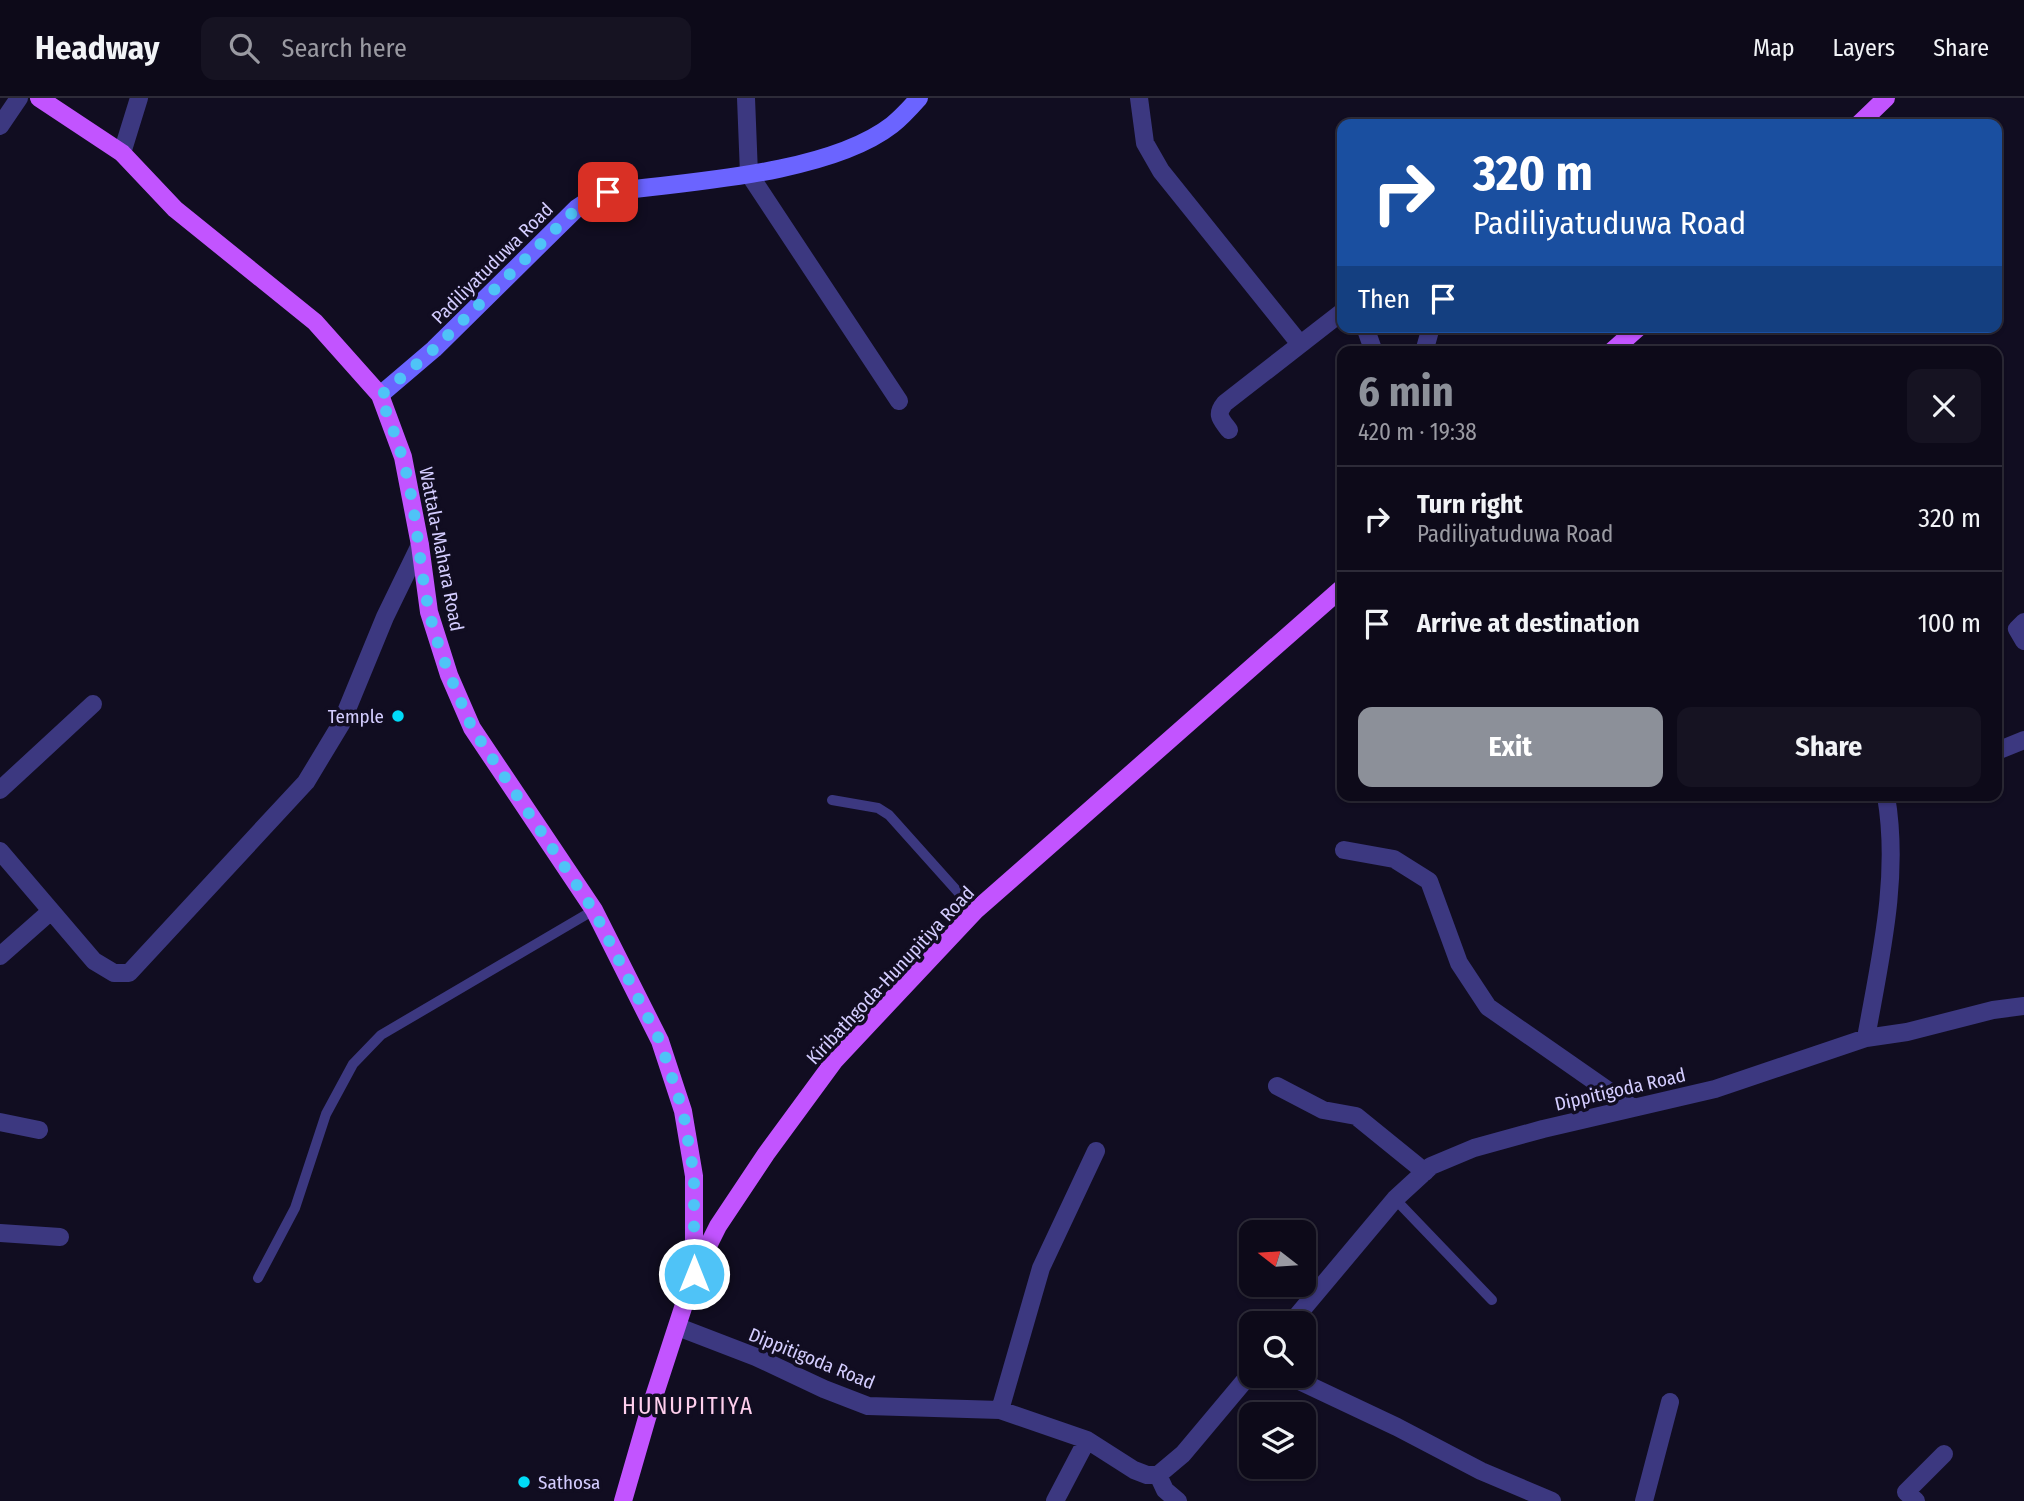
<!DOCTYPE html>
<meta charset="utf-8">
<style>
:root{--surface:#0d0a19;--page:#161322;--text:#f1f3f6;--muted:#9a9aa2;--line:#2d2b38;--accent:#8c9099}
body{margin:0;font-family:"Fira Sans Condensed",sans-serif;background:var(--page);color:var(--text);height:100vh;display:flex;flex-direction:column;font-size:26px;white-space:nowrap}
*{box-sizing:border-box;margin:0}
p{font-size:23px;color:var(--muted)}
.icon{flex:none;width:38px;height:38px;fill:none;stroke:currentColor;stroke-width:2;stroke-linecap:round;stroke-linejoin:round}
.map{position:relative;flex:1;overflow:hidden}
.side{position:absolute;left:1337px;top:248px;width:665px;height:455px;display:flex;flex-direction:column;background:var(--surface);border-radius:14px;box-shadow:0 2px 5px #0004,0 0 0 2px var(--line)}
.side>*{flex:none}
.guide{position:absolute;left:1337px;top:21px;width:665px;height:214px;border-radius:14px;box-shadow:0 2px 5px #0004,0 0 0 2px var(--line);background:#1a4fa0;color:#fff;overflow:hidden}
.needle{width:46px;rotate:287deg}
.fabs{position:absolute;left:1239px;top:1122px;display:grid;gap:14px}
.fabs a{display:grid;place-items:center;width:77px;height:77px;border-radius:14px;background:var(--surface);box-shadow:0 2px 5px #0004,0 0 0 2px var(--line);font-size:35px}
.pin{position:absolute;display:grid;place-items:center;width:60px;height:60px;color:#fff;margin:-30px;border-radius:14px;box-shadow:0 4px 10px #0006}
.me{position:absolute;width:77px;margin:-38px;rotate:0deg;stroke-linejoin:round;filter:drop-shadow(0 0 5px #0008)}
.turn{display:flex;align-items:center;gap:24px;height:147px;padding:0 21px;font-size:32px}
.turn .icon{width:91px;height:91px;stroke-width:2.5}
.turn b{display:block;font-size:49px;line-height:60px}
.then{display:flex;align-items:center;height:66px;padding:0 21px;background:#0003;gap:14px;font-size:26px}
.round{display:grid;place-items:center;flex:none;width:74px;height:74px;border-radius:14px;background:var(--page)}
.overview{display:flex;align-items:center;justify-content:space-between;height:119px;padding:0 21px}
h1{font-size:42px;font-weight:700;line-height:52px;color:var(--accent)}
.button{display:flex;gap:14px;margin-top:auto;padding:14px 21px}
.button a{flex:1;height:80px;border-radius:14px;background:var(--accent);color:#fff;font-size:28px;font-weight:700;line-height:80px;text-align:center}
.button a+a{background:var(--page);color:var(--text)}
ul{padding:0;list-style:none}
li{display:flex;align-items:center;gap:21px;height:105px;padding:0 21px;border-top:2px solid var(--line)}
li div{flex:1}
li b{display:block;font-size:26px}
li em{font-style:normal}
header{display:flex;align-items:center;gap:42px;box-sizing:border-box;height:98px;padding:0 35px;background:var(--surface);border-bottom:2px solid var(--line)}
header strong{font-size:33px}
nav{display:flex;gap:38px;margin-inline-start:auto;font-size:24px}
.search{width:490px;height:63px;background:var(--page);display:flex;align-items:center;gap:18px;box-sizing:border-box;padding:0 24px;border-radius:14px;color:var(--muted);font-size:26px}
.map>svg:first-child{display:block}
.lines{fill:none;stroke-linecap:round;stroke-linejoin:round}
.lane{stroke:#3c3880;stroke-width:10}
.street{stroke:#3c3880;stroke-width:18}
.secondary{stroke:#6b64ff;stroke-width:18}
.primary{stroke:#c254ff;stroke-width:18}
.route{stroke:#4fc3f7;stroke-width:12;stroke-dasharray:0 21.6}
.poi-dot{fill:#00dcf8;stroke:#110d21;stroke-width:2.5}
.labels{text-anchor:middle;stroke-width:7;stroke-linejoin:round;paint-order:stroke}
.street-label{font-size:19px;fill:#d4cdff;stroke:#110d21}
.poi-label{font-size:19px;fill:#d4cdff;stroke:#110d21;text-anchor:end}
.quarter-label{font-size:23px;letter-spacing:2px;fill:#ffcfed;stroke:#110d21}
</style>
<header>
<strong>Headway</strong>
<div class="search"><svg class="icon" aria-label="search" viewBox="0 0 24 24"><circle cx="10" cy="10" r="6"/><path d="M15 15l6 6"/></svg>Search here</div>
<nav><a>Map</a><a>Layers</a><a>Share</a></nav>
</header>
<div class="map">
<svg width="2024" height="1403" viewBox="0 0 2024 1403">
<rect width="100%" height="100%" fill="#110d21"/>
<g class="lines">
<path class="lane" d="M 832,702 L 878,710 L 889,717 L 975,813
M 1395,1101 L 1492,1202
M 258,1180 L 295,1110 L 326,1016 L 353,966 L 381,937 L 594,812"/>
<path class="street" d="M 746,0 L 749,76 L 899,303
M 1139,0 L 1145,45 L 1161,73 L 1300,246
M 0,28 L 19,0
M 122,55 L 139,0
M 1365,229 L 1374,254
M 1424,254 L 1431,229
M 1229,332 C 1221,321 1215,317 1225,305 L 1342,214
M 2024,524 L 2017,531 L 2024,543
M 1997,653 L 2024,642
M 0,692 L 93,606
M 1344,752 L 1394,761 L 1429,783 L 1459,865 L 1488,909 L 1633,1010
M 0,753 L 94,863 L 114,875 L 129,875 L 306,684 L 341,626 L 385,519 L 420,447
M 0,858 L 51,813
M 1866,940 C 1880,861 1900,779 1886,698
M 1277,988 L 1323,1012 L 1356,1018 L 1425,1074
M 0,1024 L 39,1032
M 0,1135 L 60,1139
M 1291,1225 L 1395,1101 L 1431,1068 L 1474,1050 L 1543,1031 L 1715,991 L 1866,940 L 1907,934 L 1993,912 L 2024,908
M 678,1229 L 756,1259 L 824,1291 L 868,1308 L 1000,1312 L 1087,1342 L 1134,1372 L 1147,1377 L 1158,1377 L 1183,1356 L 1251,1275
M 1289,1278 L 1397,1329 L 1481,1373 L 1552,1403
M 1000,1312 L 1041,1170 L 1096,1053
M 1158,1377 L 1165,1392 L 1178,1403
M 1055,1403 L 1087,1342
M 1644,1403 L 1670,1304
M 1916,1403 L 1906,1394 L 1944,1356"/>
<path class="secondary" d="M 380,297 L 434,251 L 577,110 L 592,100 L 608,94 C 688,84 829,76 892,27 C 902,19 911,9 919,0"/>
<path class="primary" d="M 39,0 L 122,55 L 175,111 L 315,224 L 380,297 L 403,359 L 420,447 L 429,514 L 449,577 L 472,630 L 594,812 L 660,943 L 683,1013 L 694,1078 L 694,1176
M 1859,26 L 1886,0
M 1611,254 L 1639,229
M 623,1403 L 647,1320 L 694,1176 L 718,1128 L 766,1056 L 835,962 L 975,813 L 1342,490"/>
</g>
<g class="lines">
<path class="route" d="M 608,94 L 592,100 L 577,110 L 434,251 L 380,298 C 388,318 396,338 402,359 C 417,409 418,462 429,513 C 438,553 456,592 472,630 L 594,813 L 660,943 L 683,1013 L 694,1077 L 694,1176"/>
</g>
<g class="poi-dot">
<circle cx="398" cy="618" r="7"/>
<circle cx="524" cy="1384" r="7"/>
</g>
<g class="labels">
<g class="street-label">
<text transform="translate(492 165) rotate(-45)" y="7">Padiliyatuduwa Road</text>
<text transform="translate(442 451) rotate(79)" y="7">Wattala-Mahara Road</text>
<text transform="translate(890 877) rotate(-47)" y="7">Kiribathgoda-Hunupitiya Road</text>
<text transform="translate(1620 991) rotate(-13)" y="7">Dippitigoda Road</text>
<text transform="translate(812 1260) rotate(22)" y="7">Dippitigoda Road</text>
</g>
<g class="poi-label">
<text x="384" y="625">Temple</text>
<text x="538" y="1391" text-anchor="start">Sathosa</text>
</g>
<g class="quarter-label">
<text x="688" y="1316">HUNUPITIYA</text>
</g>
</g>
</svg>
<div class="fabs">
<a><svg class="needle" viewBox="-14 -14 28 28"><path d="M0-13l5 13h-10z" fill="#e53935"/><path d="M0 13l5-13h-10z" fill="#9a9aa2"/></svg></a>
<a><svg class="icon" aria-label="search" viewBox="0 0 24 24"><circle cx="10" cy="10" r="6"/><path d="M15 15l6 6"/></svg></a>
<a><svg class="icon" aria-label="layers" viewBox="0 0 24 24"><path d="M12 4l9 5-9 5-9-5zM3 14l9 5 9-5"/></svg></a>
</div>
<div class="pin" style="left:608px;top:94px;background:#d93025"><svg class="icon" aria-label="arrive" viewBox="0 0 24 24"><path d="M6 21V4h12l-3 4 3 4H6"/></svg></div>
<svg class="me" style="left:694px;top:1176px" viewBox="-20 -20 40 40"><circle r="17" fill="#4fc3f7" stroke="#fff" stroke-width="3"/><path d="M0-11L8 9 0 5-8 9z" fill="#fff"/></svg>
<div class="guide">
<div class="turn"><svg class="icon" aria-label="right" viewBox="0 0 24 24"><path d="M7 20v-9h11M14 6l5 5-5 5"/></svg><div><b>320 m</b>Padiliyatuduwa Road</div></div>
<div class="then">Then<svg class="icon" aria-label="arrive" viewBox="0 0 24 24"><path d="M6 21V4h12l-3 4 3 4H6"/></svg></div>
</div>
<section class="side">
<div class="overview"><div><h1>6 min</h1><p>420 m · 19:38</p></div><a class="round"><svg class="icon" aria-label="close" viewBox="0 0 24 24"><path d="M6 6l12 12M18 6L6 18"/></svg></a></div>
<ul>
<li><svg class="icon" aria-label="right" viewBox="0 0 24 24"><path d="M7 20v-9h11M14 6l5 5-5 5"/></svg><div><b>Turn right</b><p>Padiliyatuduwa Road</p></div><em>320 m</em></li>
<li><svg class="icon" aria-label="arrive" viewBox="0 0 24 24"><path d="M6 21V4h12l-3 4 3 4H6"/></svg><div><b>Arrive at destination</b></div><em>100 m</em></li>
</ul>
<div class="button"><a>Exit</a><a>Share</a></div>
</section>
</div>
